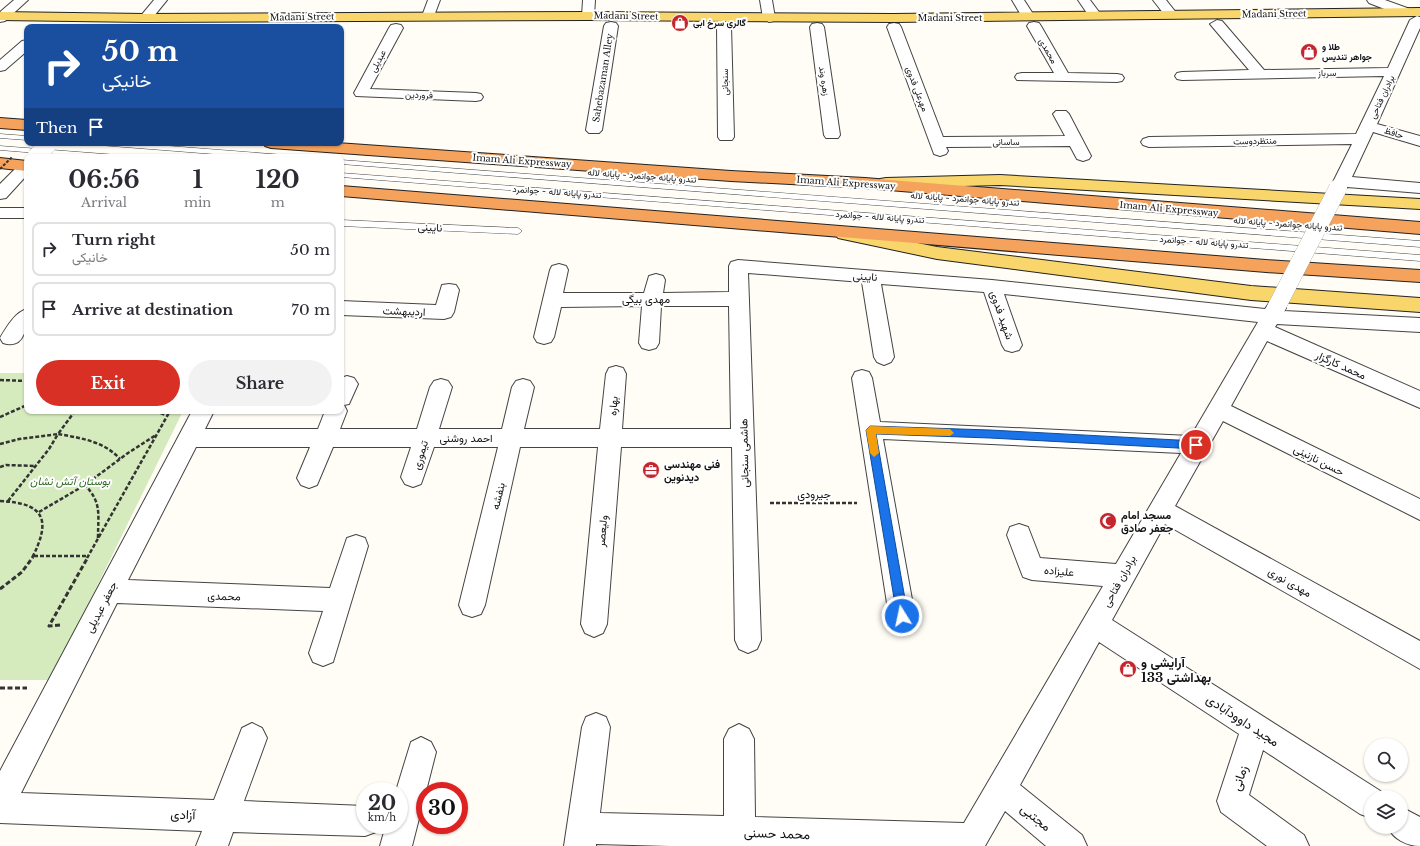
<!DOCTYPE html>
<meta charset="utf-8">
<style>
:root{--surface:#fff;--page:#f2f2f3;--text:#2b2b33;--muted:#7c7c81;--line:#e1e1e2;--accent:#d93025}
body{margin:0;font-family:"Libre Baskerville",Vazirmatn,serif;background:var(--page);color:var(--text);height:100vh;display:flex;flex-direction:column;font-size:15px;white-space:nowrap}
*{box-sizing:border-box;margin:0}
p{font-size:13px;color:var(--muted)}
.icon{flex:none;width:22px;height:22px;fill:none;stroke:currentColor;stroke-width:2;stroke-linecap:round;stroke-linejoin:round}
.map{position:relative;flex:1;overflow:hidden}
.panel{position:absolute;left:24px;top:154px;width:320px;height:260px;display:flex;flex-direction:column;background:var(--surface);border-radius:8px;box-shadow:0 1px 3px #0004}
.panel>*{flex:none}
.hud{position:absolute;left:24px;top:24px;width:320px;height:122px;border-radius:8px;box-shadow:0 1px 3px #0004;background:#1a4fa0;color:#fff;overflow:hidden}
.fabs{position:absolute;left:1364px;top:738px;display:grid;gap:8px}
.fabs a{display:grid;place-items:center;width:44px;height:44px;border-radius:50%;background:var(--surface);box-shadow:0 1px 3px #0004;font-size:20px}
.speed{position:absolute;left:356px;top:782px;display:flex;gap:8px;font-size:20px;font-weight:700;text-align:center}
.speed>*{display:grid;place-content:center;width:52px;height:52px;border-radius:50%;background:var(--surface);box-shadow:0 1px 3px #0004;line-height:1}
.speed small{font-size:10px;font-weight:400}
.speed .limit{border:6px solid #d22;background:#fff;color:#111}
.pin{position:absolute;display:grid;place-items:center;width:34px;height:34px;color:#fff;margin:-17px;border:2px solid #fff;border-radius:50%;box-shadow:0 1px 4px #0007}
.me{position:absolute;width:44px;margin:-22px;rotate:350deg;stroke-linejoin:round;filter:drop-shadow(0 0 3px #0008)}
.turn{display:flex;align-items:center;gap:14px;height:84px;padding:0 12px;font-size:18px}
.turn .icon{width:52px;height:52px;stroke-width:2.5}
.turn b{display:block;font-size:28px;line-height:34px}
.then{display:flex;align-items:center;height:38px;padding:0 12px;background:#0003;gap:8px;font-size:15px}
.eta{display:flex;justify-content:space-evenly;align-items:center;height:68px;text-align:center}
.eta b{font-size:24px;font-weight:800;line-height:28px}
.button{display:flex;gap:8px;margin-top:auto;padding:8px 12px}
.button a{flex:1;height:46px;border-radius:24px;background:var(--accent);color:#fff;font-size:16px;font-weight:800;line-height:46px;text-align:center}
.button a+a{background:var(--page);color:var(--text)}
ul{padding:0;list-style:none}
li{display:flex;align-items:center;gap:12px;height:54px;margin:0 8px 6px;padding:0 4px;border:2px solid var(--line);border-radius:8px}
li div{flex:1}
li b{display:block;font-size:15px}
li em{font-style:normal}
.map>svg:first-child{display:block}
.green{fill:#d5ebbd}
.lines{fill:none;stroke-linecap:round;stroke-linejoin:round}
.lane-casing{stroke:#444;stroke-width:1}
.street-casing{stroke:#444;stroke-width:2}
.primary-casing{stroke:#222;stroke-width:2}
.highway-casing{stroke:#222;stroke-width:2}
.path-far1{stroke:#333;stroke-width:2.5;stroke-dasharray:4 2;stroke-linecap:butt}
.path{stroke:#333;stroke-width:3;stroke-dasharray:5 2.5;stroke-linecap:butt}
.lane{fill:#fff;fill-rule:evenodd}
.street{fill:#fff;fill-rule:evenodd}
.primary{fill:#f9d66b;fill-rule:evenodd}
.highway{fill:#f5a25d;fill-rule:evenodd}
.street-bridge-far1-casing{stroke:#444;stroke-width:15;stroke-linecap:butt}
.street-bridge-casing{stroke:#444;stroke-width:18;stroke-linecap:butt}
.path-bridge{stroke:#333;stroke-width:2;stroke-dasharray:3 1.5;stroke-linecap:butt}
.street-bridge-far1{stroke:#fff;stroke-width:14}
.street-bridge{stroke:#fff;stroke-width:18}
.route{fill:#1a73e8;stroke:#114b97}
.slow{fill:#f59e0b}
.labels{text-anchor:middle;stroke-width:4;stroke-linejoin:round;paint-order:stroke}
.far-street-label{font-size:9px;fill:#111;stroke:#fff}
.far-poi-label{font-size:9px;font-weight:bold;fill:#111;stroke:#fff;text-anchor:start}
.street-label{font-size:11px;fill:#111;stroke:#fff}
.poi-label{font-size:11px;font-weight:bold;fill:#111;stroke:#fff;text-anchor:start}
.park-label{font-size:11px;font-style:italic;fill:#2f6b1f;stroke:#fff}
.near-poi-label{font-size:13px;font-weight:bold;fill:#111;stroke:#fff;text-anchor:start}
.near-street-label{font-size:13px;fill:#111;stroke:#fff}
</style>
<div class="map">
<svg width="1420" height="846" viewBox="0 0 1420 846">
<rect width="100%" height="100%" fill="#fffdf5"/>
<path class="green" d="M 0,373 L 27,373 L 27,411 L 183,411 L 51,680 L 0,680 Z"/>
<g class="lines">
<g class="lane-casing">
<path id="lane" d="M 0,134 L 27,136 L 27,140 L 0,138 Z
M 95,143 L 130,143 L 284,155 L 288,157 L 252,157 L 99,145 Z
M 0,146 L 117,155 L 121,157 L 86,157 L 0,150 Z
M 341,160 L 1420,241 L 1420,247 L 341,164 Z
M 341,173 L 1420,255 L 1420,261 L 341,177 Z
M 341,220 L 518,228 L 522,231 L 518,234 L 341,226 Z"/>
</g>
<g class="street-casing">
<path id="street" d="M 14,0 L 28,0 L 5,21 L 0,22 L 0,12 Z
M 154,0 L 167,0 L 150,21 L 140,21 L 139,18 Z
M 428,0 L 440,0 L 434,16 L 428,20 L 422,16 Z
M 583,0 L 595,0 L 594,16 L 593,19 L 583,19 L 582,16 Z
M 760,0 L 772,0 L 775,18 L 774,21 L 769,22 L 763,18 Z
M 1012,0 L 1024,0 L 1035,17 L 1034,20 L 1024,20 Z
M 1078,0 L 1090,0 L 1102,16 L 1101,19 L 1091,19 Z
M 1153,0 L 1166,0 L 1178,15 L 1177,18 L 1167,18 Z
M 1367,0 L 1385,0 L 1410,9 L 1411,12 L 1405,16 L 1400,15 L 1369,3 Z
M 1417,16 L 1420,17 L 1420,28 L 1377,124 L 1420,136 L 1420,146 L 1373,132 L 1352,177 L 1420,183 L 1420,193 L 1347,187 L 1344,192 L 1338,193 L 1332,192 L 1330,188 L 1352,144 L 1149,147 L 1143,145 L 1141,142 L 1143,139 L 1149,137 L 1356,134 L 1384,76 L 1182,80 L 1177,79 L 1175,76 L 1177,73 L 1182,72 L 1249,70 L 1210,24 L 1217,20 L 1222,21 L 1264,70 L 1388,68 L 1410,20 Z
M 611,22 L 616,23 L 618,26 L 602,130 L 599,133 L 589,133 L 586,130 L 604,26 L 606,23 Z
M 724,22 L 729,23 L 731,26 L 734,137 L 732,140 L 720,140 L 718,137 L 717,26 L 719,23 Z
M 1034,22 L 1039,23 L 1041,26 L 1068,73 L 1117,74 L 1122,75 L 1124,78 L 1122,81 L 1117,82 L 1017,80 L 1015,77 L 1017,74 L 1022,73 L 1054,73 L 1027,26 L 1029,23 Z
M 817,23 L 822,24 L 824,27 L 840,135 L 838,138 L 826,138 L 824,135 L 810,27 L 812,24 Z
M 894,23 L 899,24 L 901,27 L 943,137 L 1065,136 L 1053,114 L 1056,111 L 1066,111 L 1069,114 L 1091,156 L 1089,159 L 1083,161 L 1077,159 L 1070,146 L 946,147 L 948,151 L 946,154 L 940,156 L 934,154 L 887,27 L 889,24 Z
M 396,24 L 401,25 L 403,28 L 370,89 L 476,93 L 481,94 L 483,97 L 481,100 L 476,101 L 356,96 L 354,93 L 389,28 L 391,25 Z
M 27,40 L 27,51 L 5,70 L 0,71 L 0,60 L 22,41 Z
M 27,161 L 27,175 L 6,198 L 0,199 L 0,184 L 21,163 Z
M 0,208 L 27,208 L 27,218 L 0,218 Z
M 738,260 L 992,280 L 1265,309 L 1269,303 L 1276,301 L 1283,303 L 1286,308 L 1284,311 L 1420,318 L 1420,332 L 1277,324 L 1275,327 L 1420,391 L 1420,408 L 1267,341 L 1231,406 L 1420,499 L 1420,520 L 1223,421 L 1175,506 L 1420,641 L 1420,669 L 1165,524 L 1112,620 L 1382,792 L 1384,797 L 1371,797 L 1371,818 L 1360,814 L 1263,750 L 1249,795 L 1304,835 L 1309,846 L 1267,846 L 1221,812 L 1217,801 L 1239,734 L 1099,642 L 1020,785 L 1082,835 L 1087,846 L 1046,846 L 1005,811 L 985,846 L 670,846 L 596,844 L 596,846 L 564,846 L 582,727 L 586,717 L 596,713 L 606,717 L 610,727 L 600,813 L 724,816 L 724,739 L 729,729 L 739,724 L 749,729 L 754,739 L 755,817 L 964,823 L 1103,586 L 1032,580 L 1023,577 L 1007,535 L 1010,527 L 1019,524 L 1028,527 L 1040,558 L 1116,564 L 1181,453 L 883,439 L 915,616 L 911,625 L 902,628 L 893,625 L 889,616 L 852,378 L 855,372 L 862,370 L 869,372 L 872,378 L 880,422 L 1191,436 L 1258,322 L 1004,294 L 1022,345 L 1019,350 L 1012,352 L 1005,350 L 1002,345 L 984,292 L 881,284 L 894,357 L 891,362 L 884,365 L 877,362 L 874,357 L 862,282 L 748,273 L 761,640 L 757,649 L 748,653 L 739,649 L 735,640 L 732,447 L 621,447 L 607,624 L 603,633 L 594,637 L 585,633 L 581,624 L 598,447 L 520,447 L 485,605 L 481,614 L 472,617 L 463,614 L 459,605 L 498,447 L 434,447 L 421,484 L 413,487 L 405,484 L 401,477 L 411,447 L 333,447 L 317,485 L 309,488 L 301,485 L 297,478 L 310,447 L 196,447 L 128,580 L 330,588 L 347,538 L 356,535 L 365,538 L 368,546 L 333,662 L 323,666 L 313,662 L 309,653 L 323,611 L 117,603 L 21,793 L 214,800 L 242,728 L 252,723 L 262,728 L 267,738 L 244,801 L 365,806 L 365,825 L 379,825 L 376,832 L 365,836 L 233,832 L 228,846 L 196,846 L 202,831 L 0,823 L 0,771 L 192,411 L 214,411 L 205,429 L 318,429 L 325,411 L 341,411 L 341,378 L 347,376 L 354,378 L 358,384 L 349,404 L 344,405 L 347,411 L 340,429 L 417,429 L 430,387 L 434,381 L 441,379 L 448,381 L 452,387 L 439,429 L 502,429 L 512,387 L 516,381 L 523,379 L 530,381 L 534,387 L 524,429 L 600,429 L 606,374 L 609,368 L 616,366 L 623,368 L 626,374 L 622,429 L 731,429 L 729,306 L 661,306 L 659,343 L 656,348 L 649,350 L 642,348 L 639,343 L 642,306 L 561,307 L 554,337 L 551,342 L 544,344 L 537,342 L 534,337 L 550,270 L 552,266 L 559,264 L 566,266 L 568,270 L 563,293 L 644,293 L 649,276 L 656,274 L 663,276 L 665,280 L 663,293 L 729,292 L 729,266 L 731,262 Z
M 449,284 L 456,285 L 459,290 L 454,312 L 451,317 L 444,319 L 341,315 L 341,301 L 436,305 L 442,285 Z
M 27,309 C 27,325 26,350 3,343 L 0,338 C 6,328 15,312 27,309 Z
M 421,737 L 431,742 L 436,752 L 412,846 L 380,846 L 386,825 L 399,825 L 399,791 L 396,791 L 411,742 Z
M 1401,807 L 1420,817 L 1420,846 C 1407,846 1393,839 1388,827 L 1401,827 Z"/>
</g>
<g class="primary-casing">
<path id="primary" d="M 1420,8 L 1420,16 L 894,22 L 588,20 L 145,22 L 0,20 L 0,12 L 145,14 L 588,12 L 894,14 Z
M 1000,175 L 1420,199 L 1420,209 L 1000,185 L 886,188 L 880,187 L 878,183 L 880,179 L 886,178 Z
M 844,228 L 937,247 L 1251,286 L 1420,298 L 1420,312 L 1251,300 L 937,259 L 838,238 L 835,234 L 838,230 Z"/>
</g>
<g class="highway-casing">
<path id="highway" d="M 0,118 L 27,120 L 27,130 L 0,128 Z
M 263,143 L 337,143 L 731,171 L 865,178 L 1420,222 L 1420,234 L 865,188 L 731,181 L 271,148 L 265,146 Z
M 0,158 L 27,161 L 27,171 L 0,168 Z
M 341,186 L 1266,260 L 1420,270 L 1420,282 L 1266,272 L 341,196 Z"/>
</g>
<path class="path-far1" d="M 0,380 L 27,381
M 155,411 L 168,416
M 0,417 L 27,405
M 0,444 L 19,439 L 58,434 L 75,411
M 0,467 L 6,465 L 35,466
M 0,501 C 44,503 52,519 32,558
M 8,501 L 49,449 L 58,434 C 80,438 104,441 120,459
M 770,503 L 857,503
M 39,512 L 85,485
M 98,538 C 98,514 102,503 85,485 L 128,453 L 156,435
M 34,556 L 89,556
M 87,558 L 170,411"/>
<path class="path" d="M 0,589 L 22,572 L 33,557
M 60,625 L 49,626 L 88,557
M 0,688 L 27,688"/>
<use href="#lane" class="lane"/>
<use href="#street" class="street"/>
<use href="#primary" class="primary"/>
<use href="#highway" class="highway"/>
<g class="street-bridge-far1-casing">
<path id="street-bridge-far1" d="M 47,146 L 49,143"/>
</g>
<g class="street-bridge-casing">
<path id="street-bridge" d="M 36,157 L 47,145
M 1276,308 L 1338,188"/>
</g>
<path class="path-bridge" d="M 0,169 L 12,157"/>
<use href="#street-bridge-far1" class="street-bridge-far1"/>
<use href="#street-bridge" class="street-bridge"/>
</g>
<path class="route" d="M 870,426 L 990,430 L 1196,441 L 1201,445 L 1196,449 L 990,438 L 876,434 L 908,616 L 906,620 L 902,621 L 898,620 L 897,616 L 866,430 Z"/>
<path class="slow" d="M 870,426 L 950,429 L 954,433 L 950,436 L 876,434 L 879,453 L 874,457 L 870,453 L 866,430 Z"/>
<defs>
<g id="shop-disc" transform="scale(0.9)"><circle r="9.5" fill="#c4262e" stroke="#fff"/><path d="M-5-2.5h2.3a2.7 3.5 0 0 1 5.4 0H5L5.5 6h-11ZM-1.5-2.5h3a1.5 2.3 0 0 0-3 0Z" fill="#fff"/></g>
<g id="office-disc" transform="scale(0.9)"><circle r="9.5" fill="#c4262e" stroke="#fff"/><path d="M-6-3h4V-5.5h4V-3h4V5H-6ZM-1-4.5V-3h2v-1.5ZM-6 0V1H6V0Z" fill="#fff"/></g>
<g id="mosque-disc" transform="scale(0.9)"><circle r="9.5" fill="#c4262e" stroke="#fff"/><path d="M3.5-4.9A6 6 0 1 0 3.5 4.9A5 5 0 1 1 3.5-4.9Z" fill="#fff"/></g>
</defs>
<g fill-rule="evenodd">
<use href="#shop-disc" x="680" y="23"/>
<use href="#shop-disc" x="1309" y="52"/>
<use href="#office-disc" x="651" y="470"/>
<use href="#mosque-disc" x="1108" y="521"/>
<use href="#shop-disc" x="1128" y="669"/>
</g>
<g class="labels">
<g class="far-street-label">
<text transform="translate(1274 14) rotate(-1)" y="3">Madani Street</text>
<text transform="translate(626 16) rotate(1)" y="3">Madani Street</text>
<text transform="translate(302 17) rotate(-1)" y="3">Madani Street</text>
<text x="950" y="21">Madani Street</text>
<text transform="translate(1048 51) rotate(60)" y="3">محمدی</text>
<text transform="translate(378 61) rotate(-62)" y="3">عبدیلی</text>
<text transform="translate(1327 73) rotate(-1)" y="3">سرباز</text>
<text transform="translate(603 78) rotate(-81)" y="3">Sahebazaman Alley</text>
<text transform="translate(824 81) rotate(82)" y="3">زهره وند</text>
<text transform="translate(725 82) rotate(-91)" y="3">سنجانی</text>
<text transform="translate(917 89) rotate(69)" y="3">مهرعلی فدوی</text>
<text transform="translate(419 95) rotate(2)" y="3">فروردین</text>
<text transform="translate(1382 97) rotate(-65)" y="3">برادران فتاحی</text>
<text transform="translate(1394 133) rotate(17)" y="3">حافظ</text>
<text transform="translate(1255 141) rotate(-1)" y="3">منتظردوست</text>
<text transform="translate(1006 142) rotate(-1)" y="3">ساسانی</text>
<text transform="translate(522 161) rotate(4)" y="3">Imam Ali Expressway</text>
<text transform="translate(642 176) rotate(4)" y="3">تندرو پایانه جوانمرد - پایانه لاله</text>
<text transform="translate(846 183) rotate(4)" y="3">Imam Ali Expressway</text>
<text transform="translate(557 192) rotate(4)" y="3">تندرو پایانه لاله - جوانمرد</text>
<text transform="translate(965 199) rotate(4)" y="3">تندرو پایانه جوانمرد - پایانه لاله</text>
<text transform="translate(1169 209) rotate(5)" y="3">Imam Ali Expressway</text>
<text transform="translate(880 217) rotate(4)" y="3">تندرو پایانه لاله - جوانمرد</text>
<text transform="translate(1288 224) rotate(4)" y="3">تندرو پایانه جوانمرد - پایانه لاله</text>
<text transform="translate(1204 242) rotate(4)" y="3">تندرو پایانه لاله - جوانمرد</text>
</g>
<g class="far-poi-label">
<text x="693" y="26">گالری سرخ ابی</text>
<text x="1322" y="50">طلا و<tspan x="1322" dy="10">جواهر تندیس</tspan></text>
</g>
<g class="street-label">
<text transform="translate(430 227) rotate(3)" y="4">نایینی</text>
<text transform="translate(865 276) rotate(4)" y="4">نایینی</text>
<text x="646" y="303">مهدی بیگی</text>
<text transform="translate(404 311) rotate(2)" y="4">اردیبهشت</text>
<text transform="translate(1002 315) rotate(71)" y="4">شهید فدوی</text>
<text transform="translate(1341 365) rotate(24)" y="4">محمد کارگزار</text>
<text transform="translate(613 406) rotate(-85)" y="4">بهاره</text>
<text x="466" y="442">احمد روشنی</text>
<text transform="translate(744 453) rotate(-91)" y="4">هاشمی سنجانی</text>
<text transform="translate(420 455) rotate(-73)" y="4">تیموری</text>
<text transform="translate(1319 460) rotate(27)" y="4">حسن نازنینی</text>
<text x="814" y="498">جیرودی</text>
<text transform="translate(498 496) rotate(-77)" y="4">بنفشه</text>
<text transform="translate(602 531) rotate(-85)" y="4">ولیعصر</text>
<text transform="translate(1059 571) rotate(5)" y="4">علیزاده</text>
<text transform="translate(1119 581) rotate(-61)" y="4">برادران فتاحی</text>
<text transform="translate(1290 582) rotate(30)" y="4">مهدی نوری</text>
<text transform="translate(224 596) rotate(2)" y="4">محمدی</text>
<text transform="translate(101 607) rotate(-63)" y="4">جعفر عبدیلی</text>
</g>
<g class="poi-label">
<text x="664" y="468">فنی مهندسی<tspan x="664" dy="13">دیدنوین</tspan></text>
<text x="1121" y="519">مسجد امام<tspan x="1121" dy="13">جعفر صادق</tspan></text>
</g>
<g class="park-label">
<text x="70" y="485">بوستان آتش نشان</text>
</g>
<g class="near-poi-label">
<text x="1141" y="667">آرایشی و<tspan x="1141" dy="15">بهداشتی 133</tspan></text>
</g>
<g class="near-street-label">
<text transform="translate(1243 720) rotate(33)" y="5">مجید داوودآبادی</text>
<text transform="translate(1239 778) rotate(-72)" y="5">زمانی</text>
<text transform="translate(183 814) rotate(2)" y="5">آزادی</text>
<text transform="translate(1036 817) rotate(39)" y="5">مجتبی</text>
<text transform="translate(777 833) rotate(2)" y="5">محمد حسنی</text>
</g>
</g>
</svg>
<div class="fabs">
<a><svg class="icon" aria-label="search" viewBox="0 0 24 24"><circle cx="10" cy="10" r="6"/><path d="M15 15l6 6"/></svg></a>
<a><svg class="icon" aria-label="layers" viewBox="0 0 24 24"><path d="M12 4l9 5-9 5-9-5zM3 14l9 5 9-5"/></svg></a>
</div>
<div class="speed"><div>20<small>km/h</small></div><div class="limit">30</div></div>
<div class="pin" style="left:1196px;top:445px;background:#d93025"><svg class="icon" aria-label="arrive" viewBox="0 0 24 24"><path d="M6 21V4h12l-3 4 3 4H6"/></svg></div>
<svg class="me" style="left:902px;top:616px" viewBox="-20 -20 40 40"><circle r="17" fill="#1a73e8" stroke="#fff" stroke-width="3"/><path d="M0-11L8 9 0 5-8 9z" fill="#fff"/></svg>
<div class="hud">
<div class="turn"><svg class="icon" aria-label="right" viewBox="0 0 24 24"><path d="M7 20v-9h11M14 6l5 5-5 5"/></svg><div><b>50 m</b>خانیکی</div></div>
<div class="then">Then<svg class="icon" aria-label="arrive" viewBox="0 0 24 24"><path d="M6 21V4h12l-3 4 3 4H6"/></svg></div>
</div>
<section class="panel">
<div class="eta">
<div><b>06:56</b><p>Arrival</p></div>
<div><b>1</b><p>min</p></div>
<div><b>120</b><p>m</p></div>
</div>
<ul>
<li><svg class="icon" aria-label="right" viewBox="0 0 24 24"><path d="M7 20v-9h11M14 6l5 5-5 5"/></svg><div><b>Turn right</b><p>خانیکی</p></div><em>50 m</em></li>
<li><svg class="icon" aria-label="arrive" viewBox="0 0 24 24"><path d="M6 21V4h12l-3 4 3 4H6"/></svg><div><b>Arrive at destination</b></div><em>70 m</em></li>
</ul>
<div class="button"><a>Exit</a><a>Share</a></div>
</section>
</div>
